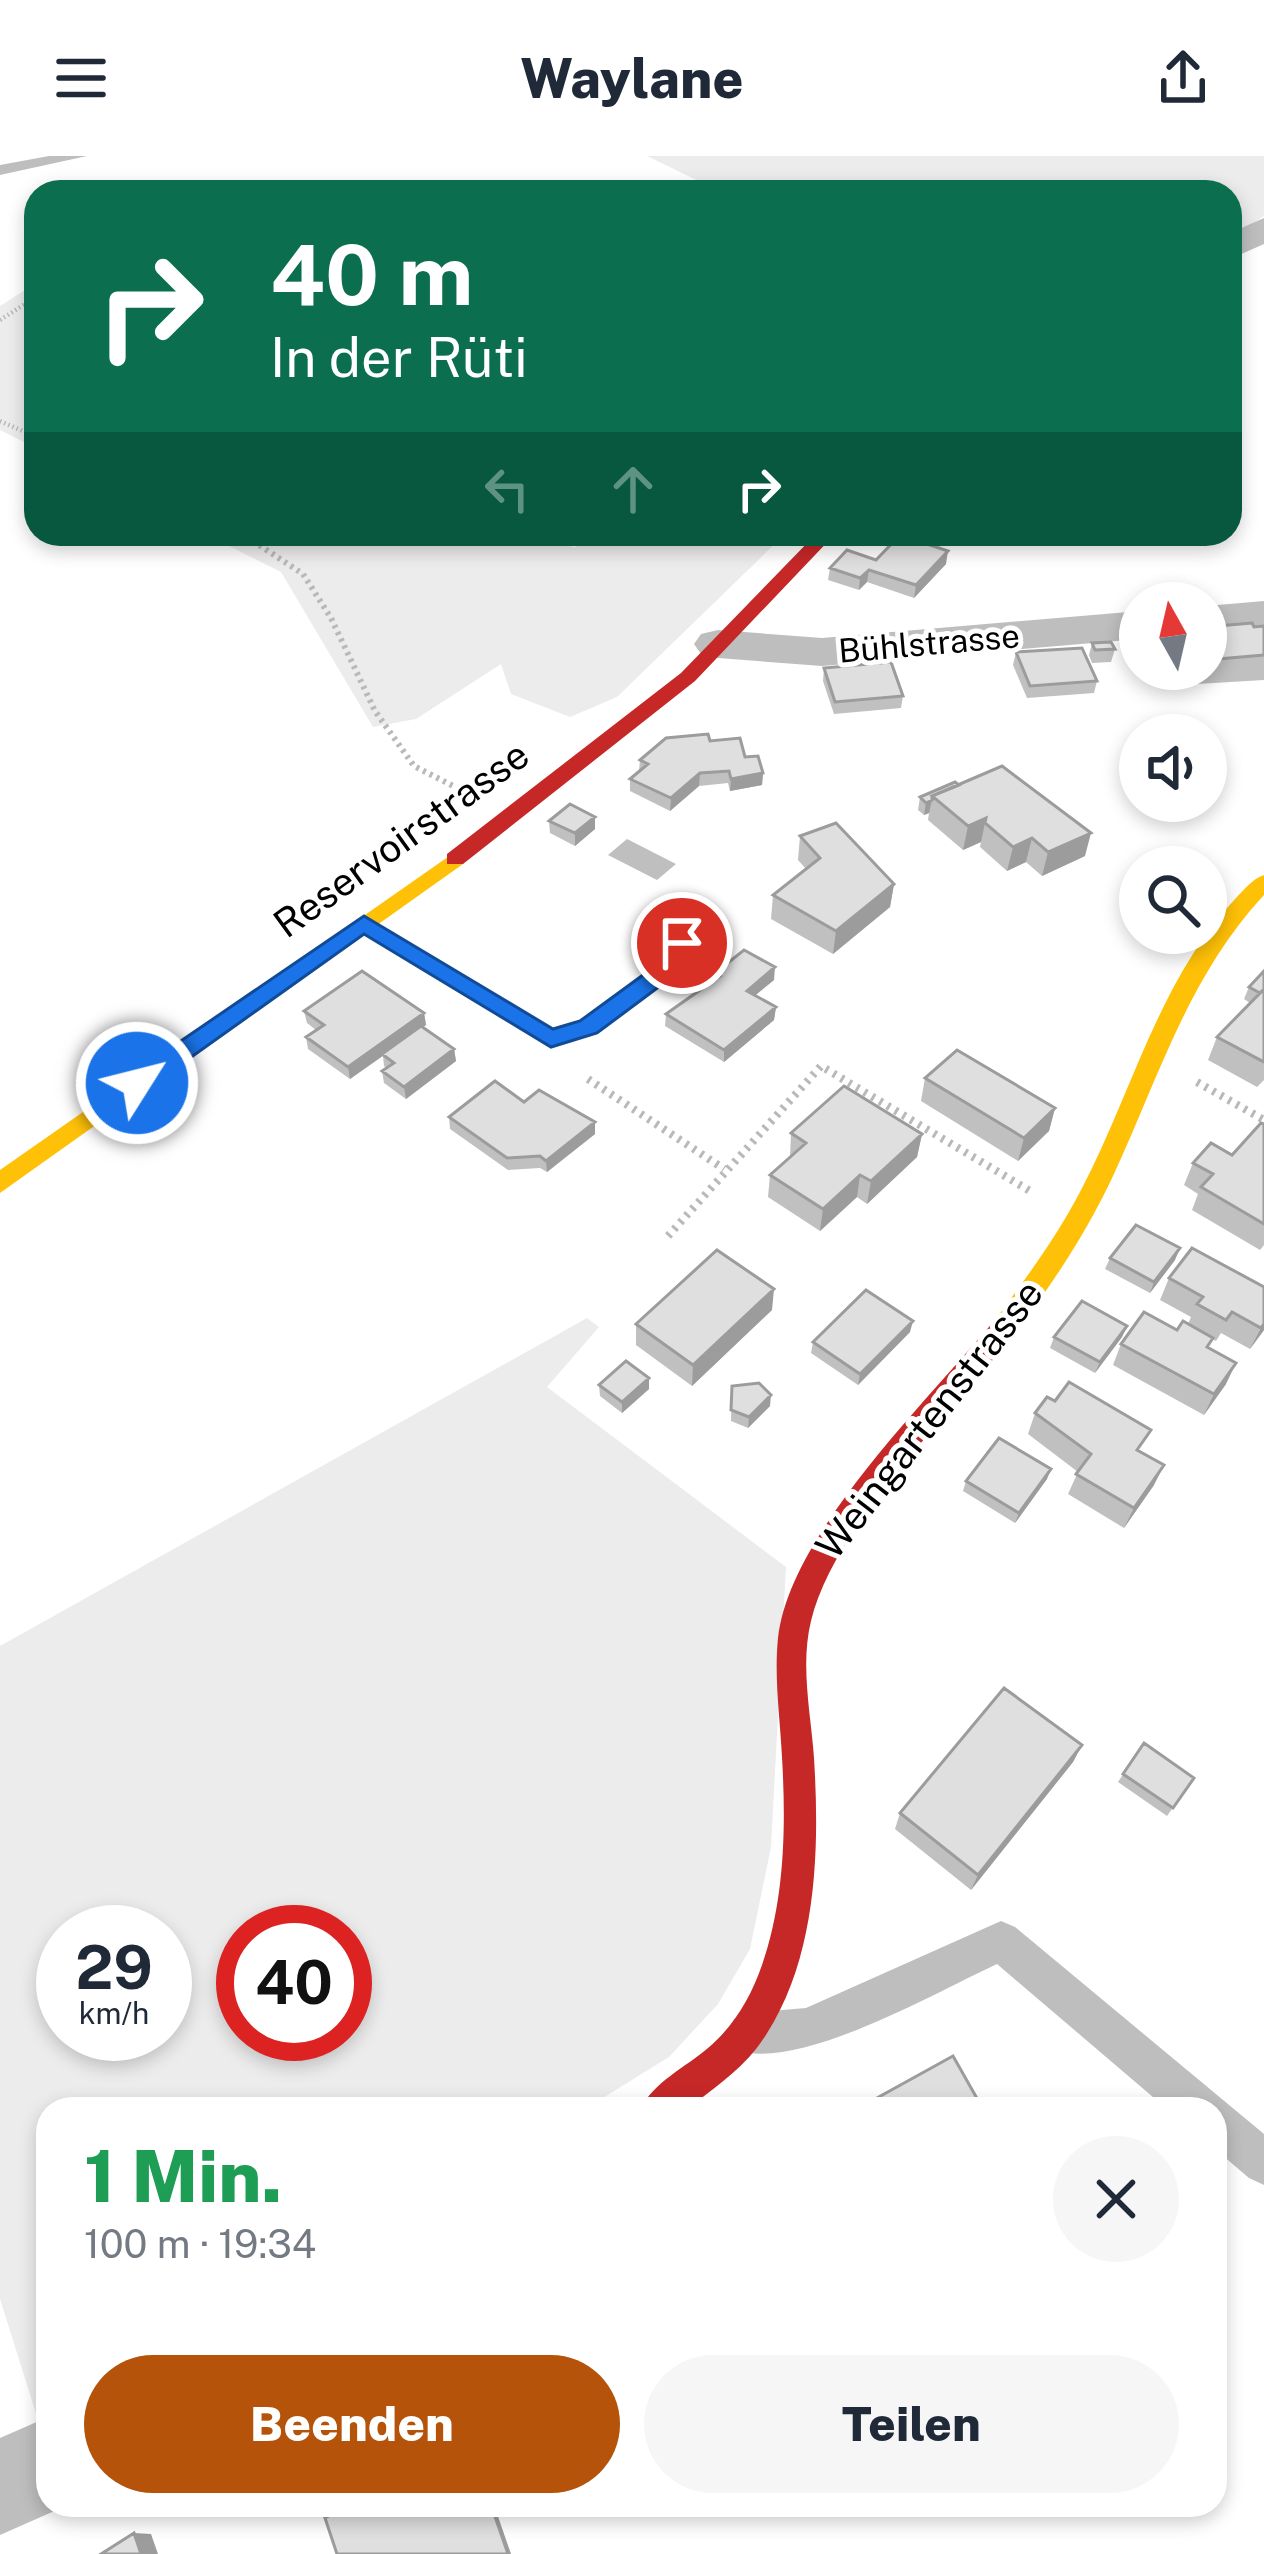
<!DOCTYPE html>
<html lang="de">
<meta charset="utf-8">
<style>
:root{--surface:#fff;--page:#f6f6f7;--text:#1f2937;--muted:#747a83;--accent:#b45309}
body{margin:0;font-family:"Public Sans",sans-serif;background:var(--page);color:var(--text);height:100vh;display:flex;flex-direction:column;font-size:45px;white-space:nowrap}
*{box-sizing:border-box;margin:0}
p{font-size:39px;color:var(--muted)}
.icon{flex:none;width:66px;height:66px;fill:none;stroke:currentColor;stroke-width:2;stroke-linecap:round;stroke-linejoin:round}
.map{position:relative;flex:1;overflow:hidden}
.side{position:absolute;left:36px;top:1941px;width:1191px;height:420px;display:flex;flex-direction:column;background:var(--surface);border-radius:36px;box-shadow:0 6px 18px #0003}
.side>*{flex:none}
.top-card{position:absolute;left:24px;top:24px;width:1218px;height:366px;border-radius:36px;box-shadow:0 6px 18px #0003;background:#0b6e4f;color:#fff;overflow:hidden}
.needle{width:78px;rotate:352deg}
.tools{position:absolute;left:1119px;top:426px;display:grid;gap:24px}
.tools a{display:grid;place-items:center;width:108px;height:108px;border-radius:50%;background:var(--surface);box-shadow:0 6px 18px #0003;font-size:60px}
.speed{position:absolute;left:36px;top:1749px;display:flex;gap:24px;font-size:60px;font-weight:700;text-align:center}
.speed>*{display:grid;place-content:center;width:156px;height:156px;border-radius:50%;background:var(--surface);box-shadow:0 6px 18px #0003;line-height:1}
.speed small{font-size:30px;font-weight:400}
.speed .limit{border:18px solid #d22;background:#fff;color:#111}
.pin{position:absolute;display:grid;place-items:center;width:102px;height:102px;color:#fff;margin:-51px;border:6px solid #fff;border-radius:50%;box-shadow:0 3px 12px #0007}
.me{position:absolute;width:132px;margin:-66px;rotate:54deg;stroke-linejoin:round;filter:drop-shadow(0 0 9px #0008)}
.turn{display:flex;align-items:center;gap:42px;height:252px;padding:0 48px;font-size:54px}
.turn .icon{width:156px;height:156px;stroke-width:2.5}
.turn b{display:block;font-size:84px;line-height:102px}
.lanes{display:flex;align-items:center;height:114px;padding:0 48px;background:#0003;justify-content:center;gap:60px;direction:ltr}
.lanes .off{opacity:.35}
.round{display:grid;place-items:center;flex:none;width:126px;height:126px;border-radius:63px;background:var(--page)}
.overview{display:flex;align-items:center;justify-content:space-between;height:204px;padding:0 48px}
h1{font-size:72px;font-weight:800;line-height:90px;color:#1e9e55}
.primary-button{display:flex;gap:24px;margin-top:auto;padding:24px 48px}
.primary-button a{flex:1;height:138px;border-radius:72px;background:var(--accent);color:#fff;font-size:48px;font-weight:800;line-height:138px;text-align:center}
.primary-button a+a{background:var(--page);color:var(--text)}
header{display:flex;justify-content:space-between;align-items:center;height:156px;padding:0 48px;background:var(--surface);font-size:54px;font-weight:800}
.map>svg:first-child{display:block}
.green{fill:#ececec;fill-rule:evenodd}
.water{fill:#bfbfbf}
.lines{fill:none;stroke-linecap:round;stroke-linejoin:round}
.path-far2{stroke:#b9b9b9;stroke-width:4.5;stroke-dasharray:1.5 3;stroke-linecap:butt}
.path-far1{stroke:#b9b9b9;stroke-width:6;stroke-dasharray:3 4.5;stroke-linecap:butt}
.path{stroke:#b9b9b9;stroke-width:8;stroke-dasharray:3 6;stroke-linecap:butt}
.lane{fill:#bebebe;fill-rule:evenodd}
.street{fill:#bebebe;fill-rule:evenodd}
.fast{fill:#4caf50;fill-rule:evenodd}
.slow{fill:#ffc107;fill-rule:evenodd}
.jam{fill:#c62828;fill-rule:evenodd}
.wall{fill:#c0c0c0}
.shaded-wall{fill:#9c9c9c}
.building{fill:#dfdfdf;stroke:#9c9c9c;stroke-width:3}
.route{fill:#1a73e8;stroke:#114b97;stroke-width:3}
.labels{text-anchor:middle;stroke-width:10;stroke-linejoin:round;paint-order:stroke}
.far-street-label{font-size:33px;fill:#000;stroke:#fff}
.street-label{font-size:39px;fill:#000;stroke:#fff}
</style>
<header><svg class="icon" aria-label="menu" viewBox="0 0 24 24"><path d="M4 6h16M4 12h16M4 18h16"/></svg>Waylane<svg class="icon" aria-label="share" viewBox="0 0 24 24"><path d="M12 15V3M7 8l5-5 5 5M5 13v7h14v-7"/></svg></header>
<div class="map">
<svg width="1264" height="2398" viewBox="0 0 1264 2398">
<rect width="100%" height="100%" fill="#fff"/>
<path class="green" d="M 647,0 L 1264,0 L 1264,60 L 1246,72 L 1235,69 L 1230,36 L 721,36 Z
M 36,127 L 36,292 L 0,274 L 0,150 Z
M 205,378 L 552,378 L 574,392 L 591,378 L 785,378 L 617,541 L 570,561 L 511,538 L 501,508 L 416,563 L 373,571 L 281,416 Z
M 587,1162 L 599,1171 L 547,1231 L 786,1411 L 771,1691 L 750,1793 L 718,1848 L 669,1901 L 585,1953 L 48,1953 L 48,2263 L 39,2267 L 0,2143 L 0,1490 ZM 63,1776 L 165,1776 L 165,1878 L 63,1878 ZM 243,1776 L 345,1776 L 345,1878 L 243,1878 Z"/>
<path class="water" d="M 627,683 L 676,708 L 657,724 L 608,699 Z"/>
<g class="lines">
<path class="path-far2" d="M 36,61 L 32,80 L 36,99
M 0,164 L 36,141
M 0,265 L 36,281
M 241,378 L 257,388"/>
<path class="path-far1" d="M 253,385 L 303,418 L 331,462 L 375,555 L 414,610 L 465,636"/>
<path class="path" d="M 588,923 L 724,1013
M 1197,926 L 1264,964
M 668,1080 L 821,910 L 1030,1035"/>
<path class="lane" d="M 49,0 L 87,0 L 0,19 L 0,9 Z
M 1001,1765 L 1015,1771 L 1264,1978 L 1264,2029 L 1249,2022 L 1215,1993 L 1215,1953 L 1167,1953 L 997,1808 C 936,1836 795,1918 734,1893 L 728,1878 L 734,1863 L 749,1857 L 806,1852 Z"/>
<path class="street" d="M 1264,62 L 1264,88 L 1230,103 L 1230,77 Z
M 1264,445 L 1264,473 L 1206,478 L 1206,450 Z
M 1140,455 L 1140,483 L 822,510 L 718,502 L 701,498 L 694,488 L 701,478 L 718,474 L 822,482 Z
M 48,2261 L 48,2349 L 68,2349 L 0,2379 L 0,2282 Z"/>
<path class="fast" d="M 364,760 L 554,874 L 580,865 L 669,800 L 674,782 L 682,779 L 693,787 L 688,809 L 596,877 L 551,891 L 356,773 L 353,768 Z"/>
<path class="slow" d="M 455,696 L 466,703 L 463,708 L 0,1037 L 0,1014 Z
M 1264,719 L 1264,739 C 1188,821 1159,921 1113,1020 C 1087,1076 1053,1127 1016,1176 L 998,1176 L 994,1168 L 998,1160 C 1027,1121 1057,1080 1080,1036 C 1132,938 1158,825 1236,742 C 1245,733 1252,723 1264,719 Z"/>
<path class="jam" d="M 816,378 L 835,378 L 695,525 L 463,708 L 447,708 L 447,698 L 681,517 Z
M 1007,1157 L 1016,1160 L 1020,1168 L 1016,1176 C 955,1252 833,1371 811,1465 C 800,1510 811,1558 814,1602 C 820,1698 817,1813 756,1893 C 737,1917 710,1935 687,1953 L 641,1953 C 652,1927 686,1911 708,1892 C 734,1870 751,1841 762,1809 C 785,1743 786,1670 782,1601 C 780,1561 774,1522 778,1482 C 790,1376 930,1243 998,1160 Z"/>
</g>
<path class="wall" d="M 876,404 L 946,408 L 914,442 L 867,426 L 859,434 L 828,424 L 830,412 Z
M 1264,470 L 1264,524 L 1197,528 L 1189,513 L 1206,513 L 1206,471 Z
M 1092,487 L 1115,493 L 1111,506 L 1092,507 L 1089,499 Z
M 1016,496 L 1097,525 L 1094,537 L 1027,542 L 1013,509 Z
M 824,512 L 903,540 L 901,552 L 834,558 L 823,525 Z
M 710,585 L 745,601 L 763,617 L 762,629 L 730,635 L 728,627 L 699,630 L 670,655 L 630,635 L 630,623 L 639,615 L 640,604 Z
M 955,626 L 1085,700 L 1042,720 L 1026,706 L 1007,715 L 980,691 L 981,686 L 963,694 L 928,664 L 929,657 L 924,659 L 918,654 L 920,641 Z
M 549,665 L 595,673 L 575,690 L 550,677 Z
M 800,680 L 894,728 L 890,751 L 833,798 L 771,763 L 773,739 L 806,713 L 798,704 Z
M 1264,815 L 1264,924 L 1257,931 L 1208,904 L 1217,881 L 1250,847 L 1244,843 L 1249,831 Z
M 715,817 L 774,824 L 755,839 L 776,851 L 774,864 L 724,906 L 665,870 L 666,858 L 715,823 Z
M 304,855 L 424,857 L 426,869 L 423,871 L 454,893 L 456,905 L 406,943 L 384,927 L 382,915 L 387,912 L 384,910 L 383,900 L 350,923 L 308,893 L 306,881 L 316,874 L 307,867 Z
M 925,922 L 1055,952 L 1049,975 L 1018,1005 L 921,945 Z
M 524,946 L 595,966 L 595,978 L 547,1016 L 540,1012 L 508,1014 L 450,973 L 449,961 Z
M 1264,968 L 1264,1089 L 1260,1094 L 1192,1054 L 1198,1038 L 1184,1029 L 1193,1007 L 1232,999 Z
M 791,977 L 922,978 L 917,1001 L 867,1048 L 857,1041 L 820,1075 L 768,1041 L 770,1019 L 790,1001 Z
M 1110,1102 L 1175,1104 L 1150,1137 L 1105,1113 Z
M 1169,1122 L 1264,1174 L 1250,1193 L 1221,1177 L 1216,1185 L 1212,1183 L 1208,1192 L 1226,1228 L 1204,1259 L 1113,1209 L 1121,1188 L 1177,1174 L 1188,1168 L 1191,1161 L 1160,1144 Z
M 772,1154 L 692,1230 L 636,1189 L 636,1168 Z
M 1127,1170 L 1122,1181 L 1095,1217 L 1050,1192 L 1054,1181 Z
M 910,1176 L 858,1229 L 811,1197 L 813,1186 Z
M 649,1222 L 649,1233 L 622,1257 L 600,1240 L 599,1229 Z
M 732,1230 L 770,1250 L 748,1272 L 731,1265 Z
M 1035,1257 L 1154,1329 L 1124,1372 L 1068,1338 L 1078,1316 L 1028,1278 Z
M 1047,1323 L 1015,1367 L 963,1335 L 966,1325 Z
M 1144,1587 L 1194,1622 L 1167,1660 L 1118,1626 Z
M 1082,1589 L 1073,1606 L 971,1734 L 895,1673 L 900,1657 Z"/>
<path class="shaded-wall" d="M 948,395 L 946,408 L 914,442 L 916,429 Z
M 869,414 L 867,426 L 859,434 L 860,422 Z
M 700,617 L 699,630 L 670,655 L 671,642 Z
M 763,617 L 762,629 L 730,635 L 731,623 Z
M 932,644 L 929,657 L 924,659 L 926,647 Z
M 595,661 L 595,673 L 575,690 L 575,677 Z
M 986,662 L 981,686 L 963,694 L 968,670 Z
M 1091,677 L 1085,700 L 1042,720 L 1048,696 Z
M 1032,682 L 1026,706 L 1007,715 L 1013,691 Z
M 894,728 L 890,751 L 833,798 L 836,775 Z
M 775,811 L 774,824 L 746,847 L 747,835 Z
M 776,851 L 774,864 L 724,906 L 724,894 Z
M 424,857 L 426,869 L 350,923 L 348,911 Z
M 454,893 L 456,905 L 406,943 L 404,931 Z
M 1055,952 L 1049,975 L 1018,1005 L 1024,982 Z
M 595,966 L 595,978 L 547,1016 L 546,1005 Z
M 922,978 L 917,1001 L 867,1048 L 871,1025 Z
M 860,1019 L 857,1041 L 820,1075 L 823,1053 Z
M 1180,1092 L 1175,1104 L 1150,1137 L 1154,1126 Z
M 774,1133 L 772,1154 L 692,1230 L 693,1209 Z
M 913,1165 L 910,1176 L 858,1229 L 860,1218 Z
M 1264,1168 L 1264,1174 L 1250,1193 L 1261,1172 Z
M 1127,1170 L 1122,1181 L 1095,1217 L 1100,1206 Z
M 1236,1207 L 1226,1228 L 1204,1259 L 1214,1238 Z
M 649,1222 L 649,1233 L 622,1257 L 622,1246 Z
M 771,1239 L 770,1250 L 748,1272 L 749,1261 Z
M 1164,1309 L 1154,1329 L 1124,1372 L 1134,1352 Z
M 1051,1313 L 1047,1323 L 1015,1367 L 1019,1357 Z
M 1082,1589 L 1073,1606 L 971,1734 L 978,1719 Z
M 491,2349 L 494,2349 L 511,2398 L 508,2398 Z
M 134,2377 L 151,2378 L 158,2398 L 141,2398 Z"/>
<path class="building" d="M 900,379 L 948,395 L 916,429 L 869,414 L 860,422 L 830,412 L 847,394 L 876,404 Z
M 1252,467 L 1254,471 L 1264,470 L 1264,499 L 1206,504 L 1206,471 Z
M 1111,486 L 1115,493 L 1095,494 L 1092,487 Z
M 1082,492 L 1097,525 L 1030,530 L 1016,496 Z
M 891,506 L 903,540 L 835,546 L 824,512 Z
M 708,578 L 710,585 L 740,582 L 745,601 L 758,600 L 763,617 L 731,623 L 729,615 L 700,617 L 671,642 L 630,623 L 648,608 L 640,604 L 666,582 Z
M 1002,610 L 1091,677 L 1048,696 L 1032,682 L 1013,691 L 985,667 L 986,662 L 968,670 L 932,640 Z
M 955,626 L 959,629 L 932,640 L 932,644 L 926,647 L 920,641 Z
M 570,648 L 595,661 L 575,677 L 549,665 Z
M 836,667 L 894,728 L 836,775 L 773,739 L 820,702 L 800,680 Z
M 744,794 L 775,811 L 747,835 L 776,851 L 724,894 L 666,858 L 720,820 L 715,817 Z
M 362,815 L 424,857 L 348,911 L 306,881 L 324,869 L 304,855 Z
M 1264,815 L 1264,833 L 1260,837 L 1249,831 Z
M 1264,833 L 1264,906 L 1217,881 Z
M 421,870 L 454,893 L 404,931 L 382,915 L 394,907 L 382,898 Z
M 957,894 L 1055,952 L 1024,982 L 925,922 Z
M 495,925 L 524,946 L 539,934 L 595,966 L 546,1005 L 540,1000 L 507,1002 L 449,961 Z
M 844,930 L 922,978 L 871,1025 L 860,1019 L 823,1053 L 770,1019 L 806,987 L 791,977 Z
M 1261,967 L 1264,968 L 1264,1068 L 1201,1031 L 1213,1018 L 1193,1007 L 1211,987 L 1232,999 Z
M 1136,1069 L 1180,1092 L 1154,1126 L 1110,1102 Z
M 1192,1092 L 1264,1131 L 1264,1168 L 1261,1172 L 1232,1156 L 1226,1164 L 1197,1148 L 1203,1141 L 1169,1122 Z
M 717,1094 L 774,1133 L 693,1209 L 636,1168 Z
M 866,1134 L 913,1165 L 860,1218 L 813,1186 Z
M 1082,1145 L 1127,1170 L 1100,1206 L 1054,1181 Z
M 1144,1156 L 1177,1174 L 1183,1165 L 1213,1182 L 1207,1191 L 1236,1207 L 1214,1238 L 1121,1188 Z
M 626,1205 L 649,1222 L 622,1246 L 599,1229 Z
M 1069,1226 L 1151,1274 L 1137,1294 L 1164,1309 L 1134,1352 L 1076,1318 L 1091,1298 L 1035,1257 L 1047,1241 L 1055,1245 Z
M 759,1227 L 771,1239 L 749,1261 L 731,1254 L 732,1230 Z
M 999,1282 L 1051,1313 L 1019,1357 L 966,1325 Z
M 1004,1532 L 1082,1589 L 978,1719 L 900,1657 Z
M 1144,1587 L 1194,1622 L 1173,1652 L 1123,1618 Z
M 953,1900 L 983,1953 L 857,1953 Z
M 349,2349 L 491,2349 L 508,2398 L 337,2398 L 325,2362 Z
M 134,2377 L 141,2398 L 101,2398 Z"/>
<path class="route" d="M 364,760 L 553,873 L 580,865 L 669,800 L 674,781 L 682,779 L 694,787 L 688,809 L 597,877 L 551,891 L 364,778 L 145,934 L 128,934 L 128,921 Z"/>
<g class="labels">
<g class="far-street-label">
<text transform="translate(929 487) rotate(-5)" y="12">Bühlstrasse</text>
</g>
<g class="street-label">
<text transform="translate(401 683) rotate(-36)" y="14">Reservoirstrasse</text>
<text transform="translate(929 1263) rotate(-52)" y="14">Weingartenstrasse</text>
</g>
</g>
</svg>
<div class="tools">
<a><svg class="needle" viewBox="-14 -14 28 28"><path d="M0-13l5 13h-10z" fill="#e53935"/><path d="M0 13l5-13h-10z" fill="#747a83"/></svg></a>
<a><svg class="icon" aria-label="sound" viewBox="0 0 24 24"><path d="M4 9h4l5-4v14l-5-4H4zM17 9q2 3 0 6"/></svg></a>
<a><svg class="icon" aria-label="search" viewBox="0 0 24 24"><circle cx="10" cy="10" r="6"/><path d="M15 15l6 6"/></svg></a>
</div>
<div class="speed"><div>29<small>km/h</small></div><div class="limit">40</div></div>
<div class="pin" style="left:682px;top:787px;background:#d93025"><svg class="icon" aria-label="arrive" viewBox="0 0 24 24"><path d="M6 21V4h12l-3 4 3 4H6"/></svg></div>
<svg class="me" style="left:137px;top:927px" viewBox="-20 -20 40 40"><circle r="17" fill="#1a73e8" stroke="#fff" stroke-width="3"/><path d="M0-11L8 9 0 5-8 9z" fill="#fff"/></svg>
<div class="top-card">
<div class="turn"><svg class="icon" aria-label="right" viewBox="0 0 24 24"><path d="M7 20v-9h11M14 6l5 5-5 5"/></svg><div><b>40 m</b>In der Rüti</div></div>
<div class="lanes"><svg class="icon off" aria-label="left" viewBox="0 0 24 24"><path d="M17 20v-9H6M10 6l-5 5 5 5"/></svg><svg class="icon off" aria-label="ahead" viewBox="0 0 24 24"><path d="M12 20V5M6 11l6-6 6 6"/></svg><svg class="icon" aria-label="right" viewBox="0 0 24 24"><path d="M7 20v-9h11M14 6l5 5-5 5"/></svg></div>
</div>
<section class="side">
<div class="overview"><div><h1>1 Min.</h1><p>100 m · 19:34</p></div><a class="round"><svg class="icon" aria-label="close" viewBox="0 0 24 24"><path d="M6 6l12 12M18 6L6 18"/></svg></a></div>
<div class="primary-button"><a>Beenden</a><a>Teilen</a></div>
</section>
</div>
